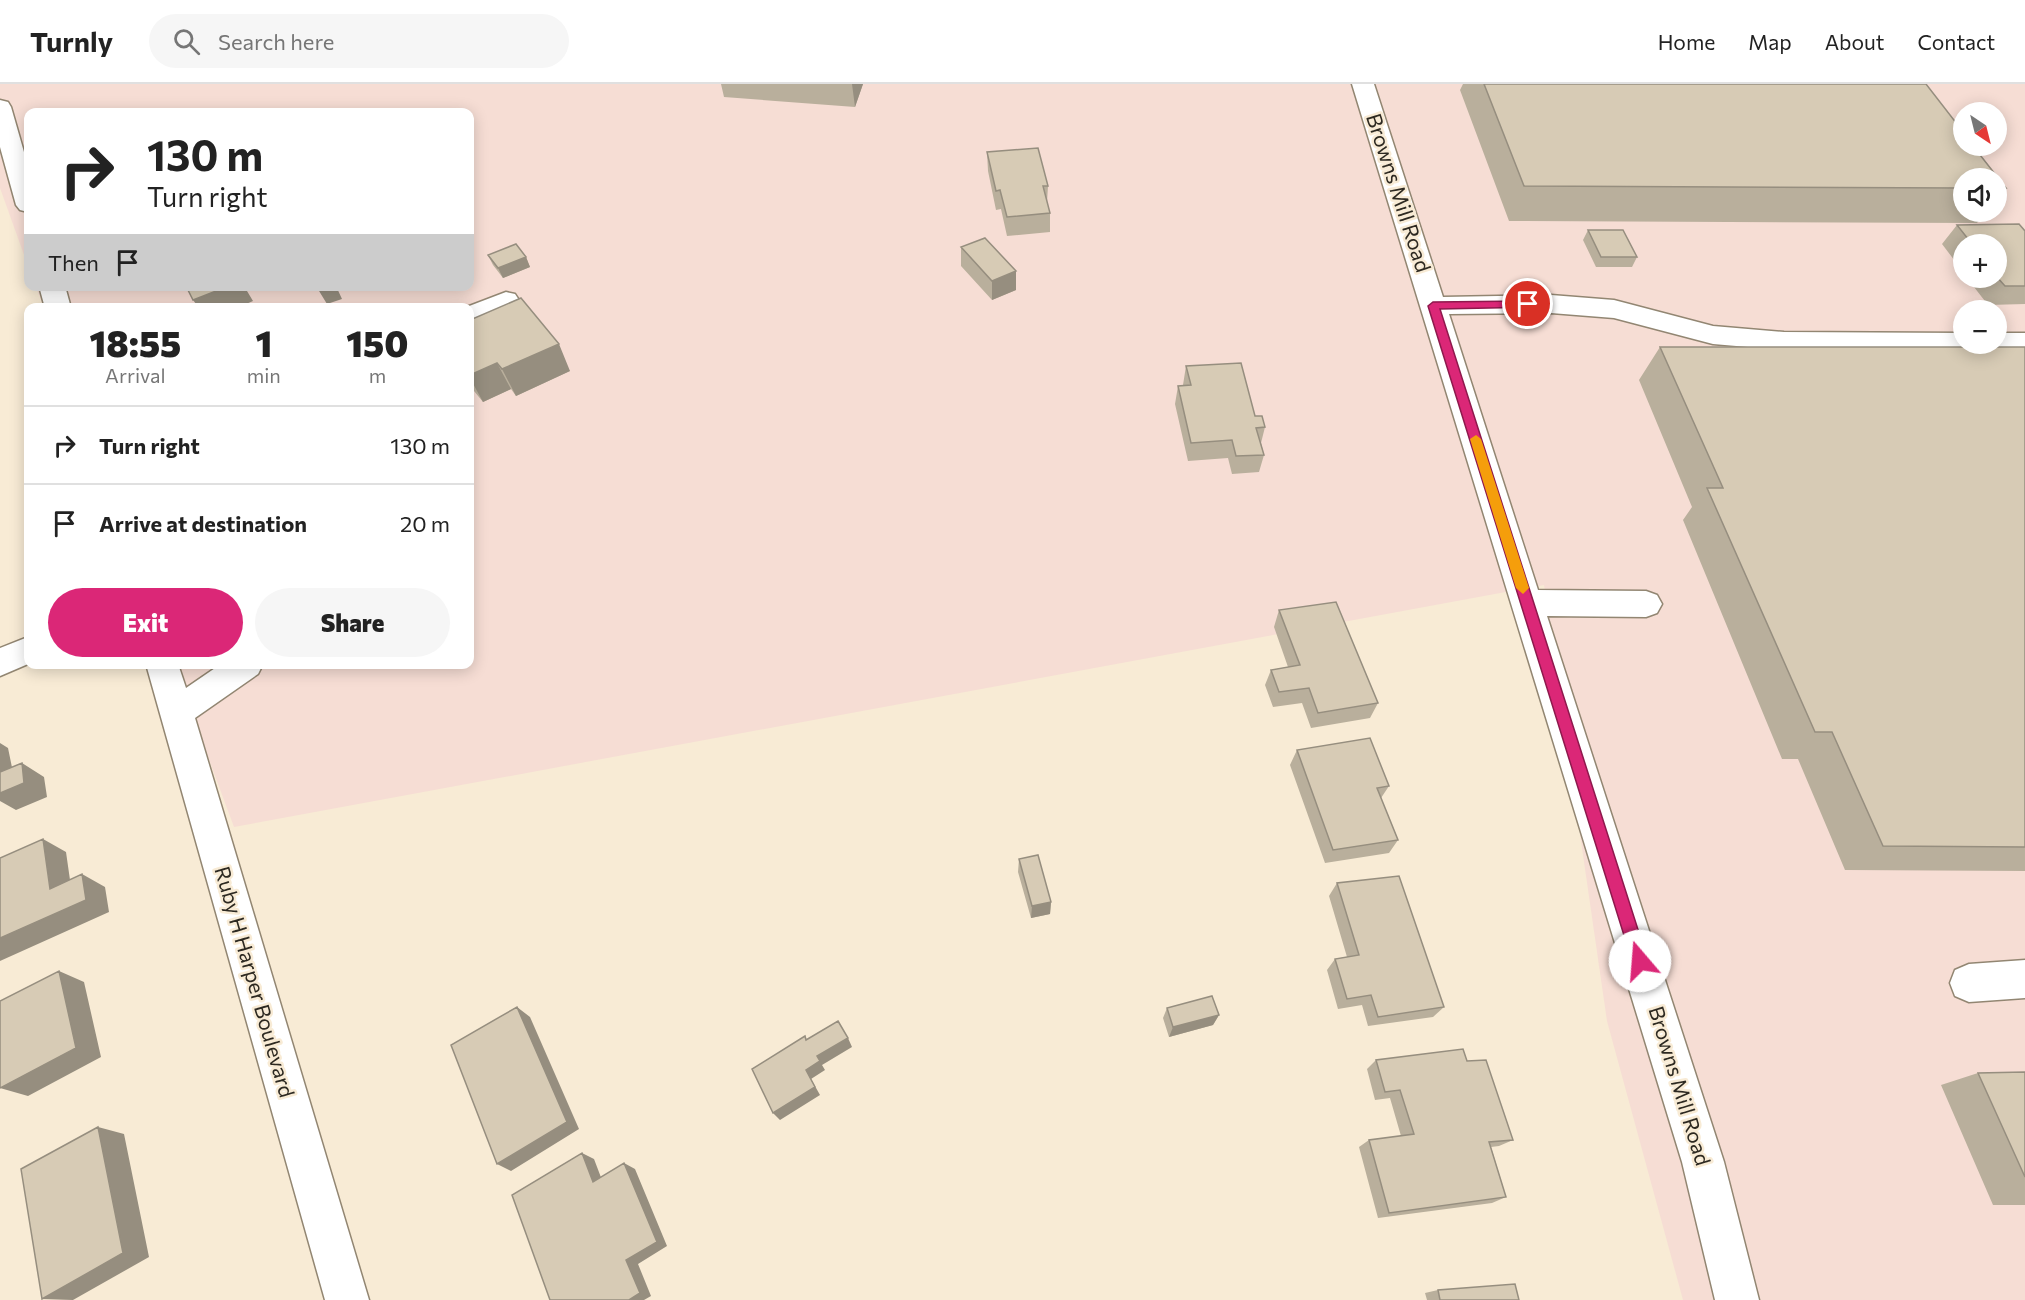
<!DOCTYPE html>
<meta charset="utf-8">
<style>
:root{--surface:#fff;--page:#f6f6f6;--text:#222;--muted:#767676;--line:#e0e0e0;--accent:#db2777}
body{margin:0;font-family:Commissioner,sans-serif;background:var(--page);color:var(--text);height:100vh;display:flex;flex-direction:column;font-size:22px;white-space:nowrap}
*{box-sizing:border-box;margin:0}
p{font-size:20px;color:var(--muted)}
.icon{flex:none;width:33px;height:33px;fill:none;stroke:currentColor;stroke-width:2;stroke-linecap:round;stroke-linejoin:round}
.map{position:relative;flex:1;overflow:hidden}
.panel{position:absolute;left:24px;top:219px;width:450px;height:366px;display:flex;flex-direction:column;background:var(--surface);border-radius:12px;box-shadow:0 3px 15px #0003}
.panel>*{flex:none}
.guide{position:absolute;left:24px;top:24px;width:450px;height:183px;border-radius:12px;box-shadow:0 3px 15px #0003;background:#fff;color:var(--text);overflow:hidden}
.needle{width:39px;rotate:145deg}
.controls{position:absolute;left:1953px;top:18px;display:grid;gap:12px}
.controls a{display:grid;place-items:center;width:54px;height:54px;border-radius:50%;background:var(--surface);box-shadow:0 3px 15px #0003;font-size:30px}
.pin{position:absolute;display:grid;place-items:center;width:51px;height:51px;color:#fff;margin:-26px;border:3px solid #fff;border-radius:50%;box-shadow:0 2px 6px #0007}
.me{position:absolute;width:66px;margin:-33px;rotate:342deg;stroke-linejoin:round;filter:drop-shadow(0 0 4px #0008)}
.turn{display:flex;align-items:center;gap:21px;height:126px;padding:0 24px;font-size:27px}
.turn .icon{width:78px;height:78px;stroke-width:2.5}
.turn b{display:block;font-size:42px;line-height:51px}
.then{display:flex;align-items:center;height:57px;padding:0 24px;background:#0003;gap:12px;font-size:22px}
.eta{display:flex;justify-content:space-evenly;align-items:center;height:102px;text-align:center}
.eta b{font-size:36px;font-weight:800;line-height:42px}
.button{display:flex;gap:12px;margin-top:auto;padding:12px 24px}
.button a{flex:1;height:69px;border-radius:36px;background:var(--accent);color:#fff;font-size:24px;font-weight:800;line-height:69px;text-align:center}
.button a+a{background:var(--page);color:var(--text)}
ul{padding:0;list-style:none}
li{display:flex;align-items:center;gap:18px;height:78px;padding:0 24px;border-top:2px solid var(--line)}
li div{flex:1}
li b{display:block;font-size:22px}
li em{font-style:normal}
header{display:flex;align-items:center;gap:36px;box-sizing:border-box;height:84px;padding:0 30px;background:var(--surface);border-bottom:2px solid var(--line)}
header strong{font-size:28px}
nav{display:flex;gap:33px;margin-inline-start:auto;font-size:21px}
.search{width:420px;height:54px;background:var(--page);display:flex;align-items:center;gap:15px;box-sizing:border-box;padding:0 21px;border-radius:33px;color:var(--muted);font-size:22px}
.map>svg:first-child{display:block}
.industrial{fill:#f6ddd4;fill-rule:evenodd}
.lines{fill:none;stroke-linecap:round;stroke-linejoin:round}
.minor-casing{stroke:#928672;stroke-width:3}
.minor{fill:#fff;fill-rule:evenodd}
.wall{fill:#b9af9c}
.shaded-wall{fill:#968e7f}
.building{fill:#d7cbb5;stroke:#968e7f;stroke-width:1.5}
.route{fill:#db2777;stroke:#8e194d;stroke-width:1.5}
.slow{fill:#f59e0b}
.labels{text-anchor:middle;stroke-width:5;stroke-linejoin:round;paint-order:stroke}
.street-label{font-size:21px;fill:#2d2921;stroke:#f8ebd5}
</style>
<header>
<strong>Turnly</strong>
<div class="search"><svg class="icon" aria-label="search" viewBox="0 0 24 24"><circle cx="10" cy="10" r="6"/><path d="M15 15l6 6"/></svg>Search here</div>
<nav><a>Home</a><a>Map</a><a>About</a><a>Contact</a></nav>
</header>
<div class="map">
<svg width="2025" height="1216" viewBox="0 0 2025 1216">
<rect width="100%" height="100%" fill="#f8ebd5"/>
<path class="industrial" d="M 0,0 L 2025,0 L 2025,1216 L 1683,1216 L 1607,937 L 1544,501 L 234,743 L 174,581 L 470,580 L 470,224 L 44,224 L 36,203 L 470,202 L 470,28 L 28,28 L 28,182 L 0,104 ZM 1964,28 L 1996,28 L 1996,62 L 1964,62 ZM 1964,94 L 1996,94 L 1996,128 L 1964,128 ZM 1964,160 L 1996,160 L 1996,194 L 1964,194 ZM 1964,226 L 1996,226 L 1996,260 L 1964,260 Z"/>
<g class="lines">
<g class="minor-casing">
<path id="minor" d="M 1352,0 L 1374,0 L 1443,213 L 1551,211 L 1614,216 L 1713,242 L 1784,248 L 1964,249 L 1964,260 L 1976,260 L 1973,264 L 1964,267 L 1784,266 L 1713,260 L 1614,234 L 1551,229 L 1449,230 L 1538,506 L 1646,507 L 1657,511 L 1662,520 L 1657,529 L 1646,533 L 1547,532 L 1724,1078 L 1759,1216 L 1715,1216 L 1682,1078 Z
M 0,16 L 8,18 L 11,23 L 28,82 L 28,128 L 20,126 L 16,121 L 0,63 Z
M 39,202 L 65,202 L 71,224 L 45,224 Z
M 506,208 L 515,210 L 519,216 L 515,222 L 470,240 L 470,224 L 464,224 Z
M 1996,249 L 2025,249 L 2025,267 L 1996,267 L 1987,264 L 1984,260 L 1996,260 Z
M 28,553 L 28,580 L 0,592 L 0,564 Z
M 146,580 L 178,580 L 186,604 L 221,580 L 263,580 L 258,590 L 195,634 L 369,1216 L 325,1216 Z
M 2025,876 L 2025,914 L 1969,918 L 1955,912 L 1950,899 L 1955,886 L 1969,880 Z"/>
</g>
<use href="#minor" class="minor"/>
</g>
<path class="wall" d="M 721,0 L 863,0 L 855,23 L 724,13 Z
M 1463,0 L 1926,0 L 2006,104 L 1996,115 L 1996,94 L 1964,94 L 1964,128 L 1986,128 L 1977,139 L 1509,137 L 1460,6 Z
M 987,68 L 1048,102 L 1047,118 L 1050,129 L 1050,148 L 1007,152 L 1001,125 L 996,126 L 988,87 Z
M 1957,141 L 2025,147 L 2025,220 L 1988,221 L 1967,194 L 1996,194 L 1996,160 L 1964,160 L 1964,189 L 1942,160 Z
M 1588,146 L 1637,173 L 1632,183 L 1596,183 L 1583,156 Z
M 961,163 L 1016,206 L 992,216 L 961,182 Z
M 488,171 L 526,173 L 530,183 L 503,194 L 493,181 Z
M 470,236 L 570,287 L 516,312 L 511,305 L 483,318 L 474,307 L 470,309 Z
M 1660,263 L 2025,263 L 2025,787 L 1845,786 L 1798,675 L 1782,675 L 1683,436 L 1692,423 L 1639,296 Z
M 1186,282 L 1255,332 L 1265,343 L 1261,359 L 1264,371 L 1259,388 L 1232,390 L 1228,374 L 1188,377 L 1175,320 L 1178,302 L 1183,301 Z
M 1279,526 L 1378,619 L 1370,634 L 1311,644 L 1302,619 L 1273,623 L 1265,601 L 1271,586 L 1288,583 L 1274,543 Z
M 1297,666 L 1389,702 L 1381,714 L 1398,756 L 1389,769 L 1325,779 L 1290,681 Z
M 1019,775 L 1051,818 L 1050,830 L 1031,834 L 1018,788 Z
M 1337,799 L 1444,923 L 1433,933 L 1368,942 L 1362,921 L 1338,925 L 1327,886 L 1335,875 L 1347,873 L 1329,812 Z
M 1167,924 L 1219,931 L 1213,941 L 1169,953 L 1163,934 Z
M 1376,976 L 1467,977 L 1513,1056 L 1499,1062 L 1491,1063 L 1506,1113 L 1492,1119 L 1378,1134 L 1359,1063 L 1369,1056 L 1401,1052 L 1390,1014 L 1375,1016 L 1367,985 Z
M 2025,988 L 2025,1121 L 1993,1121 L 1941,1001 L 1978,989 Z
M 1438,1206 L 1519,1216 L 1427,1216 L 1425,1209 Z"/>
<path class="shaded-wall" d="M 852,0 L 863,0 L 855,23 Z
M 526,173 L 530,183 L 503,194 L 498,184 Z
M 1016,187 L 1016,206 L 992,216 L 992,197 Z
M 229,202 L 244,202 L 253,217 L 237,224 L 199,224 L 193,216 Z
M 316,202 L 336,202 L 342,215 L 327,220 Z
M 559,260 L 570,287 L 516,312 L 502,285 Z
M 497,279 L 511,305 L 483,318 L 470,294 L 470,291 Z
M 470,298 L 474,307 L 470,309 Z
M 0,659 L 8,664 L 16,703 L 22,679 L 44,693 L 47,713 L 16,726 L 0,717 Z
M 43,755 L 66,768 L 73,817 L 50,805 Z
M 82,790 L 105,803 L 109,828 L 0,877 L 0,854 Z
M 1051,818 L 1050,830 L 1031,834 L 1032,822 Z
M 59,887 L 84,898 L 101,973 L 28,1012 L 0,1004 Z
M 517,923 L 530,933 L 579,1045 L 511,1087 L 497,1080 Z
M 1219,931 L 1213,941 L 1169,953 L 1173,943 Z
M 848,954 L 852,963 L 822,981 L 825,986 L 811,995 L 820,1011 L 780,1036 L 773,1029 L 817,972 Z
M 98,1043 L 124,1050 L 149,1173 L 73,1216 L 42,1215 Z
M 582,1069 L 594,1075 L 605,1104 L 593,1098 Z
M 624,1079 L 635,1085 L 667,1162 L 638,1180 L 651,1212 L 644,1216 L 629,1216 L 626,1176 Z"/>
<path class="building" d="M 1484,0 L 1926,0 L 1964,49 L 1964,62 L 1973,62 L 2006,104 L 1996,104 L 1996,94 L 1964,94 L 1964,104 L 1524,102 Z
M 1038,64 L 1048,102 L 1043,102 L 1050,129 L 1007,133 L 1000,106 L 996,107 L 987,68 Z
M 2019,140 L 2025,147 L 2025,202 L 2005,202 L 1996,192 L 1996,160 L 1972,160 L 1957,141 Z
M 1588,146 L 1623,146 L 1637,173 L 1601,173 Z
M 985,154 L 1016,187 L 992,197 L 961,163 Z
M 516,160 L 526,173 L 498,184 L 488,171 Z
M 186,202 L 229,202 L 193,216 Z
M 521,214 L 559,260 L 502,285 L 497,279 L 470,291 L 470,236 Z
M 1660,263 L 2025,263 L 2025,763 L 1883,762 L 1832,648 L 1815,648 L 1707,404 L 1723,404 Z
M 1241,279 L 1255,332 L 1262,332 L 1265,343 L 1256,344 L 1264,371 L 1236,372 L 1232,356 L 1191,359 L 1178,302 L 1191,301 L 1186,282 Z
M 1336,518 L 1378,619 L 1318,629 L 1309,604 L 1279,608 L 1271,586 L 1300,581 L 1279,526 Z
M 1370,654 L 1389,702 L 1377,704 L 1398,756 L 1333,766 L 1297,666 Z
M 22,679 L 24,699 L 0,709 L 0,688 Z
M 43,755 L 50,805 L 82,790 L 86,816 L 0,854 L 0,774 Z
M 1038,771 L 1051,818 L 1032,822 L 1019,775 Z
M 1399,792 L 1444,923 L 1378,933 L 1371,911 L 1347,915 L 1335,875 L 1359,871 L 1337,799 Z
M 59,887 L 76,964 L 0,1004 L 0,917 Z
M 1212,912 L 1219,931 L 1173,943 L 1167,924 Z
M 517,923 L 567,1038 L 497,1080 L 451,961 Z
M 838,937 L 848,954 L 817,972 L 820,977 L 806,986 L 815,1003 L 773,1029 L 752,985 L 805,952 L 806,956 Z
M 1463,965 L 1467,977 L 1486,976 L 1513,1056 L 1489,1058 L 1506,1113 L 1389,1129 L 1369,1056 L 1414,1050 L 1400,1006 L 1385,1008 L 1376,976 Z
M 2025,988 L 2025,1093 L 1978,989 Z
M 98,1043 L 123,1169 L 42,1215 L 21,1085 Z
M 582,1069 L 593,1098 L 624,1079 L 657,1158 L 626,1176 L 640,1209 L 629,1216 L 550,1216 L 512,1111 Z
M 1515,1200 L 1519,1216 L 1440,1216 L 1438,1206 Z"/>
<path class="route" d="M 1528,217 L 1533,220 L 1532,223 L 1440,225 L 1648,877 L 1646,882 L 1640,885 L 1634,882 L 1632,877 L 1428,222 L 1433,218 Z"/>
<path class="slow" d="M 1476,351 L 1481,355 L 1529,504 L 1523,510 L 1516,504 L 1470,355 Z"/>
<g class="labels">
<g class="street-label">
<text transform="translate(1398 109) rotate(72)" y="7">Browns Mill Road</text>
<text transform="translate(254 898) rotate(74)" y="7">Ruby H Harper Boulevard</text>
<text transform="translate(1679 1002) rotate(73)" y="7">Browns Mill Road</text>
</g>
</g>
</svg>
<div class="controls">
<a><svg class="needle" viewBox="-14 -14 28 28"><path d="M0-13l5 13h-10z" fill="#e53935"/><path d="M0 13l5-13h-10z" fill="#767676"/></svg></a>
<a><svg class="icon" aria-label="sound" viewBox="0 0 24 24"><path d="M4 9h4l5-4v14l-5-4H4zM17 9q2 3 0 6"/></svg></a>
<a>+</a>
<a>−</a>
</div>
<div class="pin" style="left:1528px;top:220px;background:#d93025"><svg class="icon" aria-label="arrive" viewBox="0 0 24 24"><path d="M6 21V4h12l-3 4 3 4H6"/></svg></div>
<svg class="me" style="left:1640px;top:877px" viewBox="-20 -20 40 40"><circle r="19" fill="#fff"/><path d="M0-13L10 11 0 6-10 11z" fill="#db2777"/></svg>
<div class="guide">
<div class="turn"><svg class="icon" aria-label="right" viewBox="0 0 24 24"><path d="M7 20v-9h11M14 6l5 5-5 5"/></svg><div><b>130 m</b>Turn right</div></div>
<div class="then">Then<svg class="icon" aria-label="arrive" viewBox="0 0 24 24"><path d="M6 21V4h12l-3 4 3 4H6"/></svg></div>
</div>
<section class="panel">
<div class="eta">
<div><b>18:55</b><p>Arrival</p></div>
<div><b>1</b><p>min</p></div>
<div><b>150</b><p>m</p></div>
</div>
<ul>
<li><svg class="icon" aria-label="right" viewBox="0 0 24 24"><path d="M7 20v-9h11M14 6l5 5-5 5"/></svg><div><b>Turn right</b></div><em>130 m</em></li>
<li><svg class="icon" aria-label="arrive" viewBox="0 0 24 24"><path d="M6 21V4h12l-3 4 3 4H6"/></svg><div><b>Arrive at destination</b></div><em>20 m</em></li>
</ul>
<div class="button"><a>Exit</a><a>Share</a></div>
</section>
</div>
